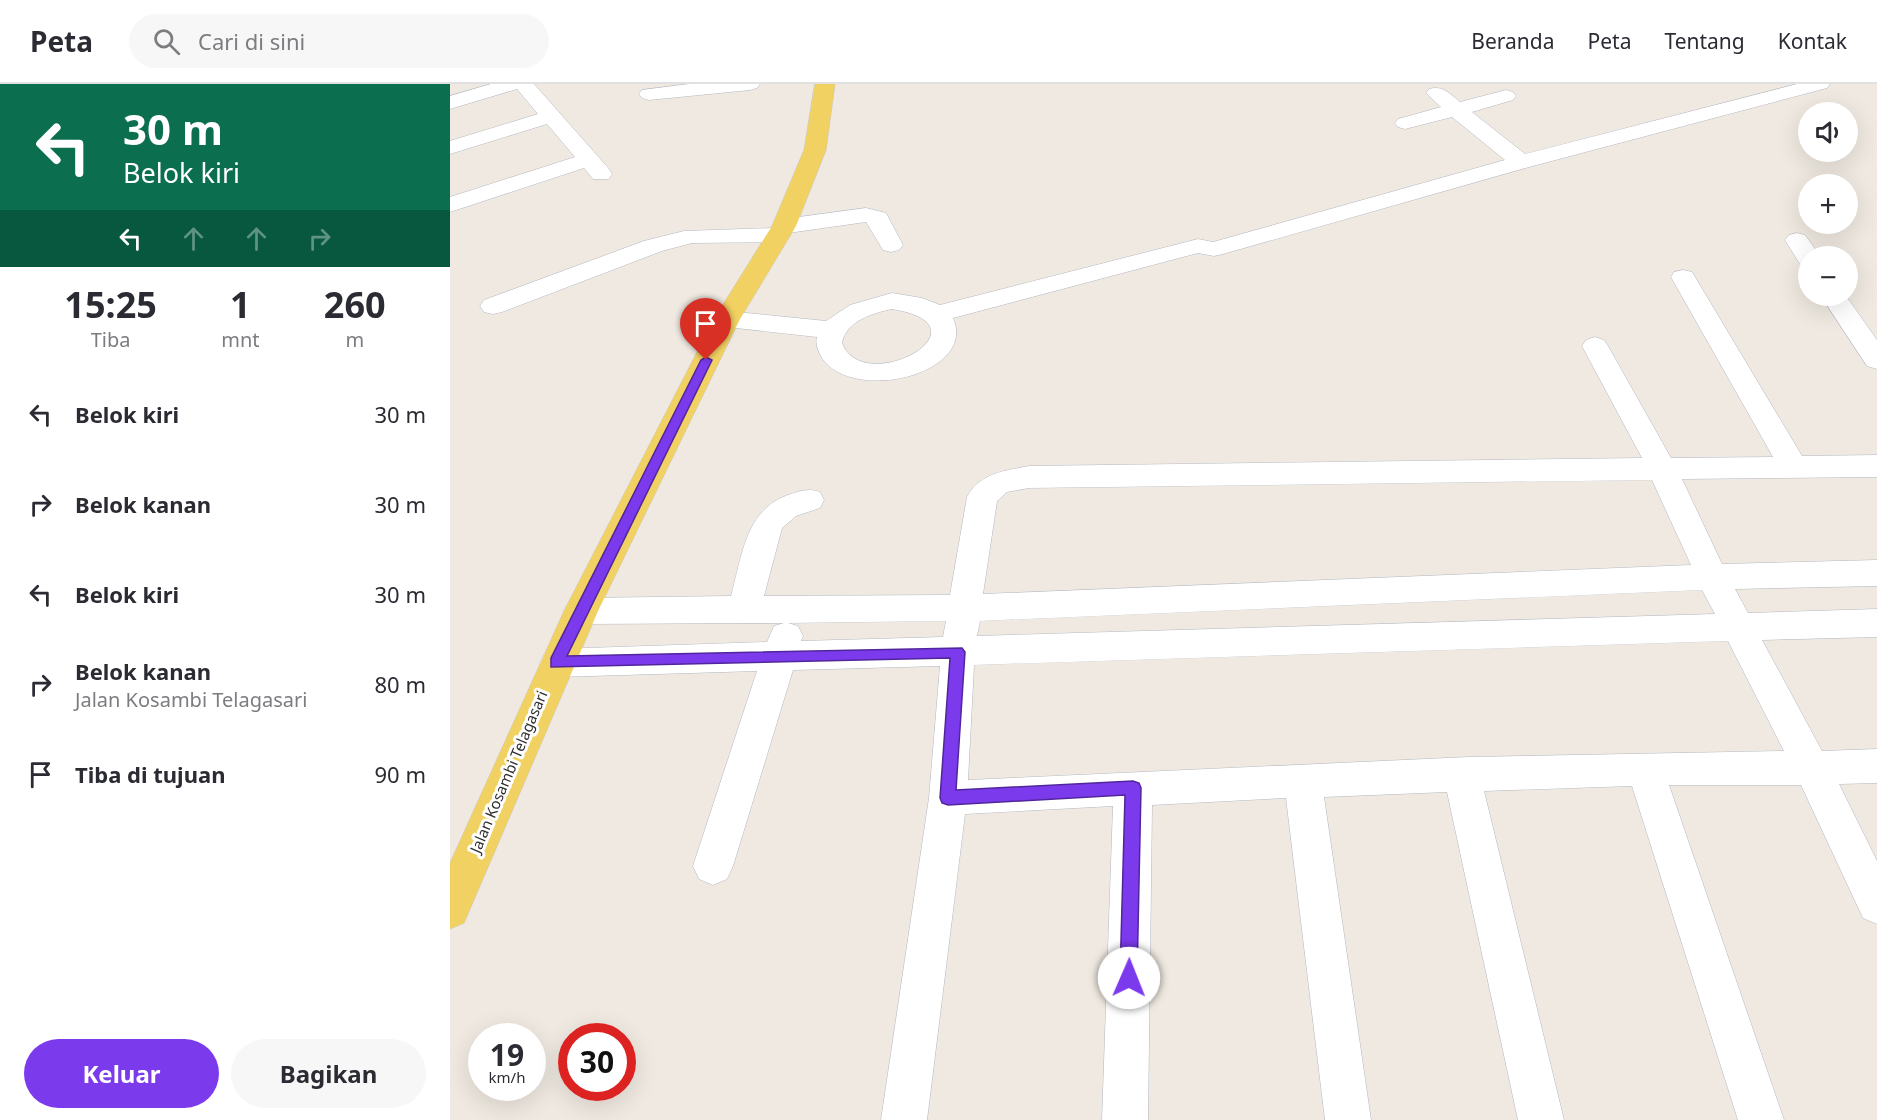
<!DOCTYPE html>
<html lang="id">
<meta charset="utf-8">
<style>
:root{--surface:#fff;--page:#f7f7f7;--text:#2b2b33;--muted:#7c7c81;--line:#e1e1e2;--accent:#7c3aed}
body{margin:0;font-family:"Noto Sans",sans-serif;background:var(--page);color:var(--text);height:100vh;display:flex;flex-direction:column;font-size:22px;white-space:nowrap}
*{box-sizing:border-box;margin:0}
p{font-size:20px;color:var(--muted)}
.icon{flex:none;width:33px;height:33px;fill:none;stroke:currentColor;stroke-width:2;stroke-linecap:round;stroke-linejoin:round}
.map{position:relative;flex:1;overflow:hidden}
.sheet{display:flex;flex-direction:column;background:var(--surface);width:450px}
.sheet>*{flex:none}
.guide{background:#0b6e4f;color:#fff;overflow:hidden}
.controls{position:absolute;left:1348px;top:18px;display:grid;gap:12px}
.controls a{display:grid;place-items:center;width:60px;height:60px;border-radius:50%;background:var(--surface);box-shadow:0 6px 24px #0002;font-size:30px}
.speed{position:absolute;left:18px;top:939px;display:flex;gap:12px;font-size:30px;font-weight:700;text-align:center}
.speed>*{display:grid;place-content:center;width:78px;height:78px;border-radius:50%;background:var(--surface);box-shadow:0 6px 24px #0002;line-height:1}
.speed small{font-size:15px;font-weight:400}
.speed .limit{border:9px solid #d22;background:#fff;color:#111}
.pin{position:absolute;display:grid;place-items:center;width:51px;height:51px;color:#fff;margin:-62px -26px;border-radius:50% 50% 50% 0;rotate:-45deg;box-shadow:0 0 6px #0007}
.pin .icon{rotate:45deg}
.me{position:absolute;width:66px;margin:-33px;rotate:1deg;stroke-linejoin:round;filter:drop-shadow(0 0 4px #0008)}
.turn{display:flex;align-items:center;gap:21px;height:126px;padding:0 24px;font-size:27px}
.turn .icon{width:78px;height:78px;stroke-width:2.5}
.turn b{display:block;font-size:42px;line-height:51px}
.lanes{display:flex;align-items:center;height:57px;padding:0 24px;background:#0003;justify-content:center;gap:30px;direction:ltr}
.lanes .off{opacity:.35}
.eta{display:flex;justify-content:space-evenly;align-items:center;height:102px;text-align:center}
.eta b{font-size:36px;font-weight:700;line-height:42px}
.action{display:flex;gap:12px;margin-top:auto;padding:12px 24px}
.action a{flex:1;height:69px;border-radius:36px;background:var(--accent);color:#fff;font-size:24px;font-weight:700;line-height:69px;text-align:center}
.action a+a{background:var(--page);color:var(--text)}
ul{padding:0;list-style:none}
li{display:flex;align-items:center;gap:18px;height:90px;padding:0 24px}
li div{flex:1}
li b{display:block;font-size:22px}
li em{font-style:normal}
header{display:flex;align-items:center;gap:36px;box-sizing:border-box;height:84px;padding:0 30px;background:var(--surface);border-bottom:2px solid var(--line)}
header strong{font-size:28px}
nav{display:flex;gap:33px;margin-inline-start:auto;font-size:21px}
.search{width:420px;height:54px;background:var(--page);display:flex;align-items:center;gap:15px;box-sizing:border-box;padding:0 21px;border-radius:33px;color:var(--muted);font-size:22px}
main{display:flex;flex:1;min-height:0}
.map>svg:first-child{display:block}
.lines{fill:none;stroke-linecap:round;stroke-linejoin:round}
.minor-casing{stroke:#b4b7c1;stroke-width:1}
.major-casing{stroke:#c9c9c9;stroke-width:1}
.minor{fill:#fff;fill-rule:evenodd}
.major{fill:#f2d163;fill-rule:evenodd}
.route{fill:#7c3aed;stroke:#51269a;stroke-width:1.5}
.labels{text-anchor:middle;stroke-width:6;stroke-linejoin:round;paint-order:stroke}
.street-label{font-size:15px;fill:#2e2e2e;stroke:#fff}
</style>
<header>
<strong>Peta</strong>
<div class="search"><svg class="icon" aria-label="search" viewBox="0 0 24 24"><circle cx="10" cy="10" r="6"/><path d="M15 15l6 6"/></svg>Cari di sini</div>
<nav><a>Beranda</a><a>Peta</a><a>Tentang</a><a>Kontak</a></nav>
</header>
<main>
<section class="sheet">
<div class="guide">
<div class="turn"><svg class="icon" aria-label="left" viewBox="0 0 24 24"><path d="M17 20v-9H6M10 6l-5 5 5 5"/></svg><div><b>30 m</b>Belok kiri</div></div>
<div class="lanes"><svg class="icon" aria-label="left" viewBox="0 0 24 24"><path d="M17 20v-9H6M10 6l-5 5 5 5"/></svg><svg class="icon off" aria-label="ahead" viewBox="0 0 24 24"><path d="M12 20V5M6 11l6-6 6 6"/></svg><svg class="icon off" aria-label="ahead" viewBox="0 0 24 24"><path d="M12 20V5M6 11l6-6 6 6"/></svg><svg class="icon off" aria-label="right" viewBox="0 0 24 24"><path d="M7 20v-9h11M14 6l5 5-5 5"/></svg></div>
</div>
<div class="eta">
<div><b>15:25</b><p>Tiba</p></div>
<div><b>1</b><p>mnt</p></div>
<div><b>260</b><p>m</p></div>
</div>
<ul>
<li><svg class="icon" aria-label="left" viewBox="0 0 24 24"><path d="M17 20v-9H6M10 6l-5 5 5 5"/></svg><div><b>Belok kiri</b></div><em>30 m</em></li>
<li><svg class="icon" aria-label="right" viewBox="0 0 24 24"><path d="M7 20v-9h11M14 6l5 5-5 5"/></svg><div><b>Belok kanan</b></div><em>30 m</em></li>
<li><svg class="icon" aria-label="left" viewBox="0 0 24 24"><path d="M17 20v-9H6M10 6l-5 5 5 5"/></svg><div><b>Belok kiri</b></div><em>30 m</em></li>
<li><svg class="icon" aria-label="right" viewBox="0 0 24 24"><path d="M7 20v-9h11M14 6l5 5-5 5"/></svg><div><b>Belok kanan</b><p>Jalan Kosambi Telagasari</p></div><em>80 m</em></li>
<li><svg class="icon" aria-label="arrive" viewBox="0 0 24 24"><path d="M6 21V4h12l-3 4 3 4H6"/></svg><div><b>Tiba di tujuan</b></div><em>90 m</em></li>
</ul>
<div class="action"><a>Keluar</a><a>Bagikan</a></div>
</section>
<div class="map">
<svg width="1427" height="1036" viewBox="0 0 1427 1036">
<rect width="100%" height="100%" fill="#efe9e1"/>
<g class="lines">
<g class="minor-casing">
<path id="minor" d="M 41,0 L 84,0 L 159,85 L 162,90 L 159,95 L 143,95 L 134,84 L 0,128 L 0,113 L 125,73 L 97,40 L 0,70 L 0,57 L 88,30 L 67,5 L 0,25 L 0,12 Z
M 239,0 L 310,0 L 307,4 L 300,6 L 199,16 L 192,14 L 189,10 L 192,6 Z
M 1347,0 L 1380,0 L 1377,4 L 1079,83 L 773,170 L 764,172 L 748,169 L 503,234 C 528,290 403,320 372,274 C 368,267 365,260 367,253 L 277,243 L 268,241 L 264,235 L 268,229 L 277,227 L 376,237 L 400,221 L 442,209 L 472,214 L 490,221 L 748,155 L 763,158 L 1055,76 L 1002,33 L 955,45 L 948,43 L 945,39 L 948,35 L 991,23 L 976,9 L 979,5 C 993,1 1000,10 1010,18 L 1056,6 L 1063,8 L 1066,12 L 1063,16 L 1022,28 L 1075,70 ZM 442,225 C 546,242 413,315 392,259 C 396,237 423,229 442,225 Z
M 416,124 L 436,129 L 453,161 L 449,166 L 441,168 L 433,166 L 416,138 L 338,149 L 340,151 L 336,156 L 328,158 L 242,159 L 212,167 L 52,228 L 43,230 L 34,228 L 30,222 L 34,216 L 194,157 L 234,147 L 324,144 L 326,137 L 334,135 Z
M 1347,149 L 1355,151 L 1370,172 L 1359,172 L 1359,182 L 1350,180 L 1335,156 L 1339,151 Z
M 1233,186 L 1242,188 L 1245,193 L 1352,372 L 1427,371 L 1427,393 L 1232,395 L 1272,480 L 1427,476 L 1427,502 L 1285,505 L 1298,529 L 1427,525 L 1427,553 L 1312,556 L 1372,667 L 1427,665 L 1427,699 L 1389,700 L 1427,777 L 1427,840 L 1413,834 L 1351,701 L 1219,701 L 1334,1036 L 1288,1036 L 1182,702 L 1034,707 L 1114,1036 L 1068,1036 L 997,708 L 874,713 L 921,1036 L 875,1036 L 836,714 L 702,721 L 698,1036 L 652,1036 L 663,722 L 515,730 L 477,1036 L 431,1036 L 479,714 L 490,582 L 343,586 L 283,782 L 277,795 L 263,801 L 249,795 L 243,782 L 307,587 L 107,593 L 95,589 L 90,579 L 95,569 L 107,565 L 317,558 L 324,542 L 334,539 L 131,540 L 119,536 L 114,527 L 119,518 L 131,514 L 281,512 C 292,473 295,426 338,411 C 350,407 358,404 370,408 L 374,416 L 370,424 L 346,432 L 332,444 L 314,512 L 500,511 L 517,413 C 530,389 554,387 579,382 L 1192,374 L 1132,262 L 1136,256 L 1145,253 L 1154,256 L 1158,262 L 1221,374 L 1323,373 L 1221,193 L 1224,188 ZM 1202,396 L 1241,481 L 533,510 L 547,417 L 557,408 L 579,404 ZM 1252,506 L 1265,530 L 527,552 L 530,537 ZM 496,537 L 493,553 L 351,557 L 353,552 L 348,542 L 338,539 ZM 1278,557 L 1334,667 L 1019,673 L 518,696 L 524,581 Z
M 1371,212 L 1396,212 L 1427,256 L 1427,285 L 1417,282 Z"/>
</g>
<g class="major-casing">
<path id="major" d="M 365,0 L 385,0 L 376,66 L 346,142 L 290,235 L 148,527 L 14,839 L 0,845 L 0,779 L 114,527 L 264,235 L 322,142 L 354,66 Z"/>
</g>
<use href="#minor" class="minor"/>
<use href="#major" class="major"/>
</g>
<path class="route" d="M 256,273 L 262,276 L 117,572 L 512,564 L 515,568 L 506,706 L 683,697 L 689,699 L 691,704 L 687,894 L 685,900 L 679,902 L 672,900 L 670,894 L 675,711 L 498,721 L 492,719 L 490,714 L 500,574 L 101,583 L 101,574 L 251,276 Z"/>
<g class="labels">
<g class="street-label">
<text transform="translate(59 688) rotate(-67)" y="5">Jalan Kosambi Telagasari</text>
</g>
</g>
</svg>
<div class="controls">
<a><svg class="icon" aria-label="sound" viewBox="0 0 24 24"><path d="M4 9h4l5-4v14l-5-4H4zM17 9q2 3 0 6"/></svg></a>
<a>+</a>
<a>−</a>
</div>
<div class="speed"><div>19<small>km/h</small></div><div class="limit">30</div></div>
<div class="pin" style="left:256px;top:276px;background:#d93025"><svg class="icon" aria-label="arrive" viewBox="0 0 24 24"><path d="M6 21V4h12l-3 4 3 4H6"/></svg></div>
<svg class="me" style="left:679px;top:894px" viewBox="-20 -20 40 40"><circle r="19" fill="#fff"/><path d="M0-13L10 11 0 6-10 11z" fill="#7c3aed"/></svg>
</div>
</main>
